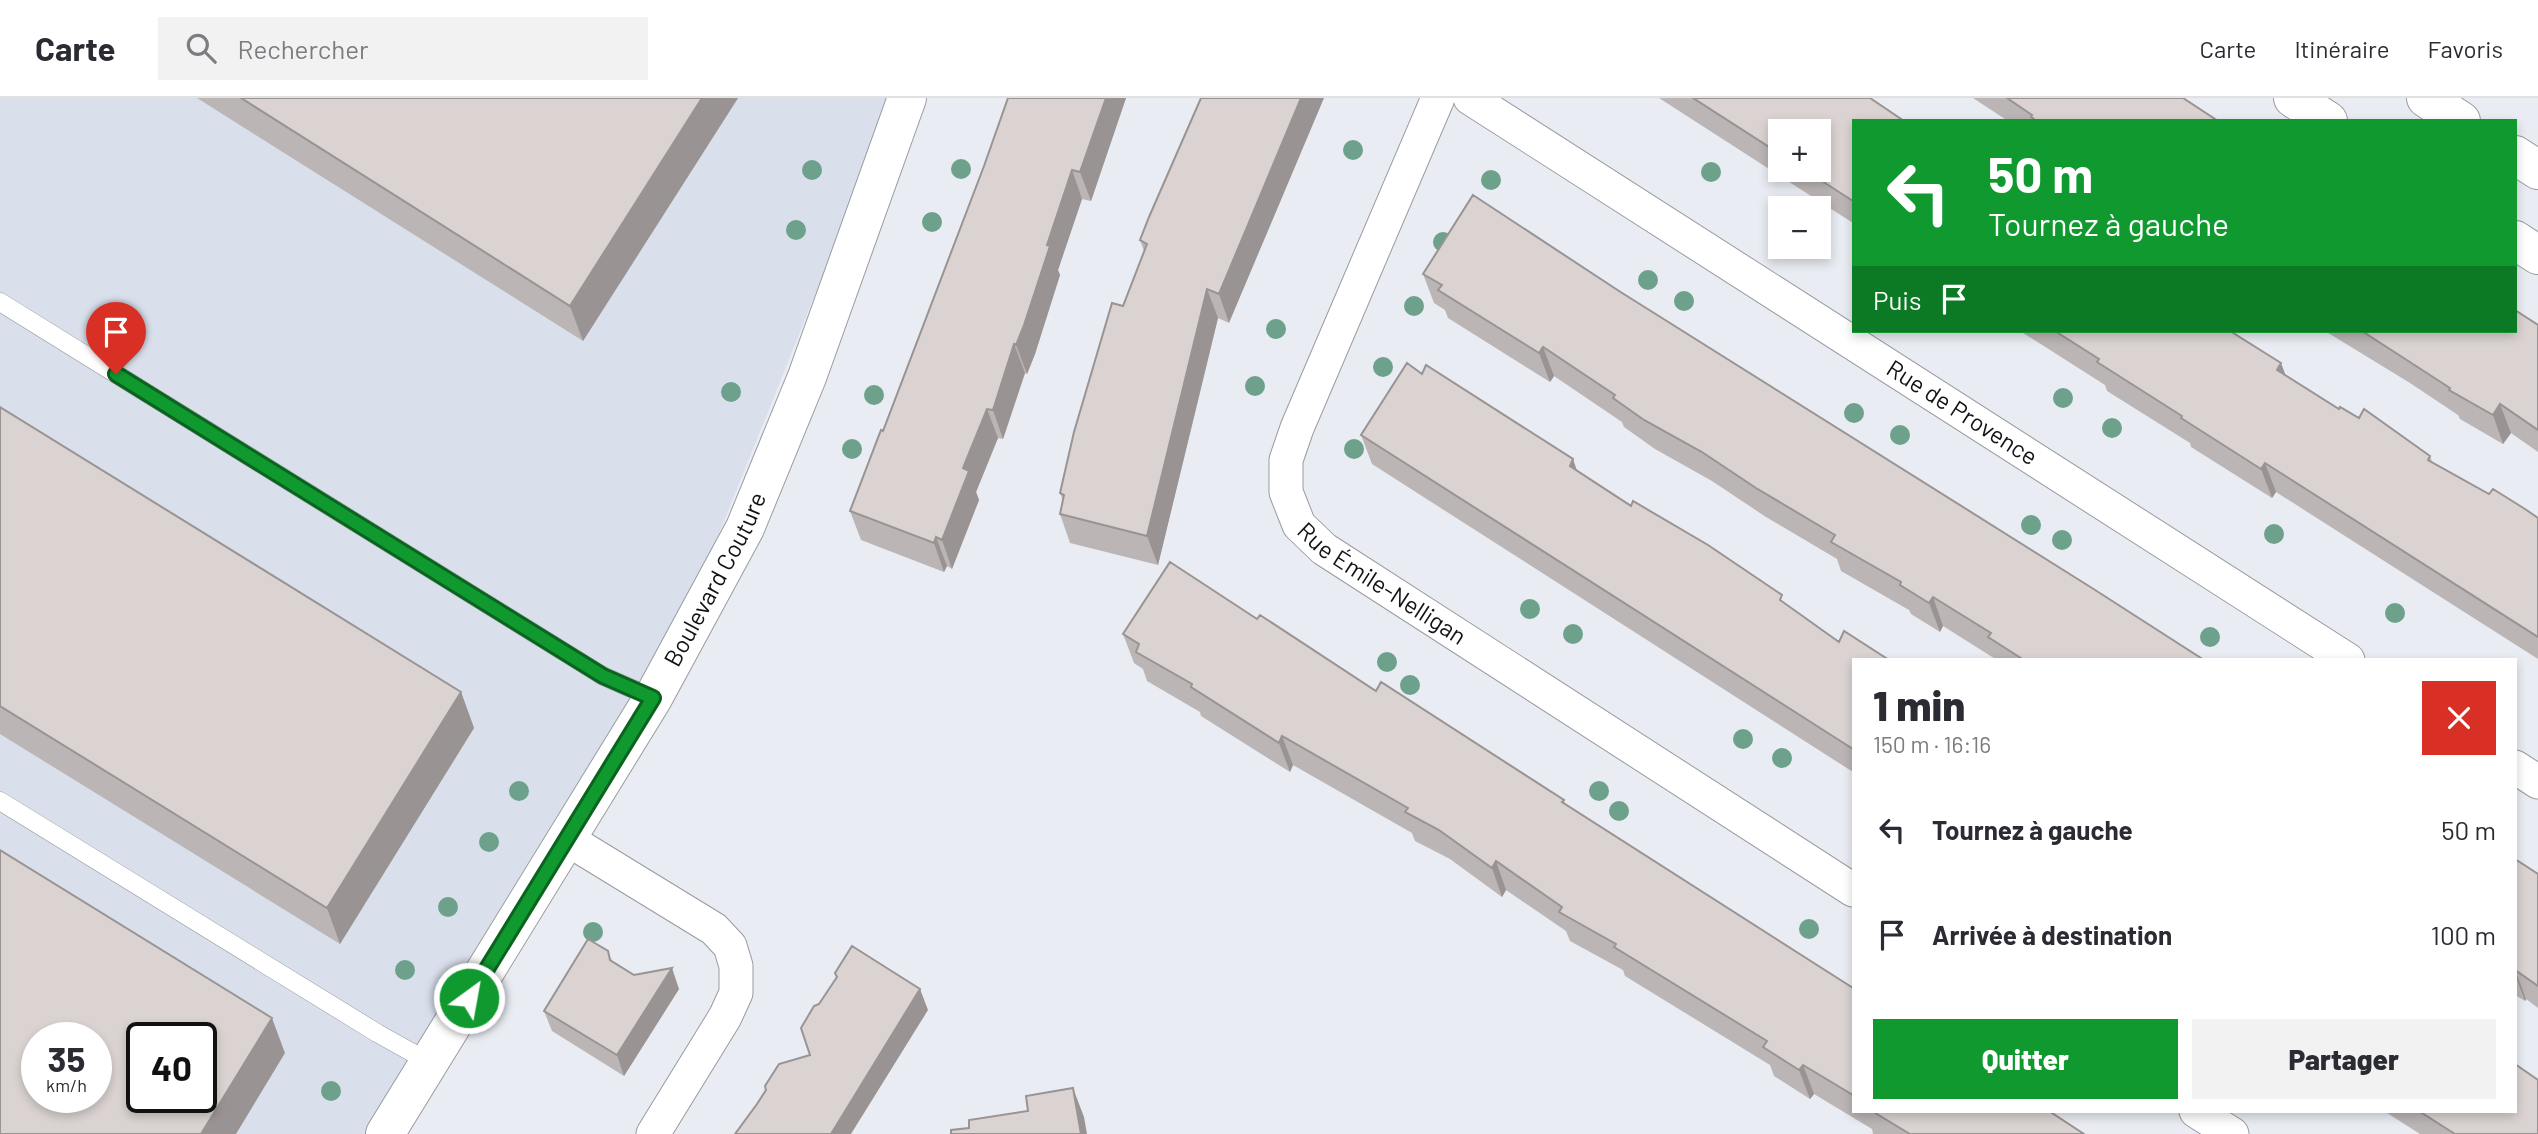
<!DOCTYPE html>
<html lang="fr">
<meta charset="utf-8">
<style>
:root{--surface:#fff;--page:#f2f2f3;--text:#2b2b33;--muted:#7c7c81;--line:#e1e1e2;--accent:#10992f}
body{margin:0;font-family:Barlow,sans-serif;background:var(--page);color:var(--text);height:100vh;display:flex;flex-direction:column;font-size:26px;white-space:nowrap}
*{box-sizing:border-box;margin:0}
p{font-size:23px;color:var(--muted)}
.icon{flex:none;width:38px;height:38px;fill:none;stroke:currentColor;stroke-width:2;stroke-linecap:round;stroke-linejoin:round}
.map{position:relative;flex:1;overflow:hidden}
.sheet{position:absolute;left:1852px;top:560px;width:665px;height:455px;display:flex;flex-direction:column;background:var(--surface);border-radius:0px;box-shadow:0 4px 10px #0003}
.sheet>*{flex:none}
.top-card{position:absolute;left:1852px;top:21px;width:665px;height:214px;border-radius:0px;box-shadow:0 4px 10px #0003;background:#10992f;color:#fff;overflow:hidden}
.buttons{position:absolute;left:1768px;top:21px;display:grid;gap:14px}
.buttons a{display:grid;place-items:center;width:63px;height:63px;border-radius:0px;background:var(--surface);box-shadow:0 4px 10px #0003;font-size:35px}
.speed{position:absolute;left:21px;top:924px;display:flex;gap:14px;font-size:35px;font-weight:700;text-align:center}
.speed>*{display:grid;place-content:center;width:91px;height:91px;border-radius:50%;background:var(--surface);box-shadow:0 4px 10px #0003;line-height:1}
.speed small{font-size:18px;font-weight:400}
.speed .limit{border:4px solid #111;border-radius:10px;background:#fff;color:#111}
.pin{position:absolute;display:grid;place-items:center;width:60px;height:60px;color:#fff;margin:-72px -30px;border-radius:50% 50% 50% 0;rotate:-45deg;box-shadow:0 0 7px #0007}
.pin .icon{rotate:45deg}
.me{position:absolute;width:77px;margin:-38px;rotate:32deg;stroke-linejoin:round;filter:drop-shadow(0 0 5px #0008)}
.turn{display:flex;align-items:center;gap:24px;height:147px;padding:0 21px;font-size:32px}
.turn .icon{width:91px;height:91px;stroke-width:2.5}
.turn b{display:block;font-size:49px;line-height:60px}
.then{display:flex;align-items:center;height:66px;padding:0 21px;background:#0003;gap:14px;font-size:26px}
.round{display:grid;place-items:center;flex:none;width:74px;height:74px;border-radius:0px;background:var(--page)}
.headline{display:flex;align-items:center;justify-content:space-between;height:119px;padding:0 21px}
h1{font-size:42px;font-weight:800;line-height:52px}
.action{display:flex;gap:14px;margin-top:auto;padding:14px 21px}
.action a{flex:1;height:80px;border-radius:0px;background:var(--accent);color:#fff;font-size:28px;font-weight:800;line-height:80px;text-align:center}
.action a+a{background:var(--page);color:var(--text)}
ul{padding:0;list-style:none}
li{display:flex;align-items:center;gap:21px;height:105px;padding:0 21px}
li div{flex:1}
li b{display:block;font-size:26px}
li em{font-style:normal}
header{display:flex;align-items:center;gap:42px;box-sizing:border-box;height:98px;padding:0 35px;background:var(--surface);border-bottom:2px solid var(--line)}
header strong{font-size:33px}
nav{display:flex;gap:38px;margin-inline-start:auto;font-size:24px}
.search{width:490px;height:63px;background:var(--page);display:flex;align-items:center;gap:18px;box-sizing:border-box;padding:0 24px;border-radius:0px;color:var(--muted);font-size:26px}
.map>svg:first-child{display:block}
.built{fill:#d9e0ec;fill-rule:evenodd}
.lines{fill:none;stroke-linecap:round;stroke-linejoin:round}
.service-casing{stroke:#989ba0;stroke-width:19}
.minor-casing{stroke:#989ba0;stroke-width:35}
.tertiary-casing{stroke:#989ba0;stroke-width:40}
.secondary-casing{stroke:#989ba0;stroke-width:40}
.service{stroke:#fff;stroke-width:18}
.minor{stroke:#fff;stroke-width:33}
.tertiary{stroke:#fff;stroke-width:38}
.secondary{stroke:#fff;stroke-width:38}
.tree{fill:#6da18c}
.wall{fill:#bbb5b5;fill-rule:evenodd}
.shaded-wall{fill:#999493}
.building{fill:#dad3d2;stroke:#999493;stroke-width:2;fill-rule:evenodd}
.route-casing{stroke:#0a631f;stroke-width:18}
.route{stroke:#10992f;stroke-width:12}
.labels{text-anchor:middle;stroke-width:5;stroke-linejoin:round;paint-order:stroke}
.street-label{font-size:24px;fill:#121315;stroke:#f7fafe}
</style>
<header>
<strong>Carte</strong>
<div class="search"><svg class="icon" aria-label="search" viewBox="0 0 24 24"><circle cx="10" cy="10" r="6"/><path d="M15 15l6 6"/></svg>Rechercher</div>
<nav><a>Carte</a><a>Itinéraire</a><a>Favoris</a></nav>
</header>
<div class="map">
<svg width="2538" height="1036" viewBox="0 0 2538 1036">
<rect width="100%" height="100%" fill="#e9ecf2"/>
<path class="built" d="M 0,0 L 894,0 L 653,600 L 382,1036 L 0,1036 ZM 37,940 L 96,940 L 96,999 L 37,999 ZM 142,940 L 201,940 L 201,999 L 142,999 Z"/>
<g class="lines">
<g class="service-casing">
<path id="service" d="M 0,204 L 603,578 L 653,600
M 0,703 L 377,935 L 429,964"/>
</g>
<g class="minor-casing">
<g id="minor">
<path id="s1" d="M 1438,0 L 1297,330 L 1286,362 L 1286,394 L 1299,427 L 1324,451 L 1853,792"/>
<path id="s2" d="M 1470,0 L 2348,562"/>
<path d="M 2515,669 L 2538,684"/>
<path d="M 567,741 L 714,831 L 730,848 L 736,868 L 736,895 L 725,919 L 653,1036"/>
<path d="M 2196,1013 L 2232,1036"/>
</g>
</g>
<g class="tertiary-casing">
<g id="tertiary">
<path id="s3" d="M 385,1036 L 653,600 L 745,430 L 807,279 L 907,0"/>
</g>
</g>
<g class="secondary-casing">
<path id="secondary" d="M 2293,0 L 2328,23
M 2426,0 L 2461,23
M 2515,57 L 2538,72
M 2515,142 L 2538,157"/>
</g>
<use href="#service" class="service"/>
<use href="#minor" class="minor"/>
<use href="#tertiary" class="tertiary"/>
<use href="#secondary" class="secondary"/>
</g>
<g class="tree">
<circle cx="1353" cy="52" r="10"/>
<circle cx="961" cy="71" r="10"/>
<circle cx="812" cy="72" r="10"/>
<circle cx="1711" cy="74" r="10"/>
<circle cx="1491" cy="82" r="10"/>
<circle cx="932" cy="124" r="10"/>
<circle cx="796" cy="132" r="10"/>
<circle cx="1443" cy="144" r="10"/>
<circle cx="1648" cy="182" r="10"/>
<circle cx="1684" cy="203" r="10"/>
<circle cx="1414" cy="208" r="10"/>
<circle cx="1276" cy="231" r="10"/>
<circle cx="1383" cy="269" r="10"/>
<circle cx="1255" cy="288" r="10"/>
<circle cx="731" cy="294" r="10"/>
<circle cx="874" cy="297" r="10"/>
<circle cx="2063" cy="300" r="10"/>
<circle cx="1854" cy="315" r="10"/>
<circle cx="2112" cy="330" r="10"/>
<circle cx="1900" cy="337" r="10"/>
<circle cx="852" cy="351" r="10"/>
<circle cx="1354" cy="351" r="10"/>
<circle cx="2031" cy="427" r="10"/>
<circle cx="2274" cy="436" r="10"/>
<circle cx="2062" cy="442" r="10"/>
<circle cx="1530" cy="511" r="10"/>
<circle cx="2395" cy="515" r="10"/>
<circle cx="1573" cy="536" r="10"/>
<circle cx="2210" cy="539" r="10"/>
<circle cx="1387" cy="564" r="10"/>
<circle cx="1410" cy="587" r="10"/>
<circle cx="1743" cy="641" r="10"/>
<circle cx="1782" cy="660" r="10"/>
<circle cx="519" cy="693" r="10"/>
<circle cx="1599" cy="693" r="10"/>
<circle cx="1619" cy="713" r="10"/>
<circle cx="489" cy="744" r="10"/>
<circle cx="448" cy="809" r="10"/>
<circle cx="1809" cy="831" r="10"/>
<circle cx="593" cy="834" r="10"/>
<circle cx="405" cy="872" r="10"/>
<circle cx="331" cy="993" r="10"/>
</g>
<path class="wall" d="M 197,0 L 738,0 L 583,243 Z
M 1008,0 L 1126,0 L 1091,103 L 1082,101 L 1058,172 L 1060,177 L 1035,256 L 1027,276 L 1025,275 L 1003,341 L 998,340 L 976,394 L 979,402 L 952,471 L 947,468 L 944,474 L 861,442 L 850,413 L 883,333 L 984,68 Z
M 1201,0 L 1229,225 L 1218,220 L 1158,467 L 1070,445 L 1060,416 L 1063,402 L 1060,395 L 1123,208 L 1144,153 L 1140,142 Z
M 1659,0 L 1870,0 L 1853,23 L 1853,125 ZM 1780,33 L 1818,72 L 1780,72 Z
M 1973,0 L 2183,0 L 2218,23 L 2008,23 Z
M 1423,176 L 1619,193 L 2204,562 L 1997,562 L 1943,528 L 1940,534 L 1911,516 L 1909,512 L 1841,473 L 1837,461 L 1766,419 L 1712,383 L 1655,351 L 1624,329 L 1622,324 L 1554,278 L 1550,284 L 1448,220 L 1445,212 L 1434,205 Z
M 2538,227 L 2538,354 L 2511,335 L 2503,346 L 2460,321 L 2458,317 L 2410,285 L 2325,233 L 2515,233 Z
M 2020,233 L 2230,233 L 2286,278 L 2339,311 L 2359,320 L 2430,358 L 2432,364 L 2489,396 L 2538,420 L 2538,561 L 2276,394 L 2272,400 L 2191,349 L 2190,345 L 2107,293 L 2105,287 Z
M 0,309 L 461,594 L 474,630 L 340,846 L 0,636 Z
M 1361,337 L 1577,372 L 1786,506 L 1853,562 L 1853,674 L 1372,366 Z
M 1257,521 L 1376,593 L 1564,702 L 1565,706 L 1853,890 L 1853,1013 L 2049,1013 L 2084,1036 L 1873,1036 L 1872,1031 L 1814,996 L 1810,1001 L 1774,978 L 1770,967 L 1625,878 L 1623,872 L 1570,843 L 1566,833 L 1506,792 L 1502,799 L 1450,761 L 1415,743 L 1412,735 L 1293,667 L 1290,674 L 1201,618 L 1200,614 L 1147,583 L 1143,571 L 1134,565 L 1123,536 Z
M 2515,761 L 2538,776 L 2538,910 L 2526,901 L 2525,903 L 2515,897 Z
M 608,853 L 612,863 L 634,877 L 679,891 L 624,978 L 552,933 L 544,913 Z
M 2384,1013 L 2515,1013 L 2538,1036 L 2420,1036 Z"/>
<path class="shaded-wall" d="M 702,0 L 738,0 L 583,243 L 570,208 Z
M 1106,0 L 1126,0 L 1091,103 L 1080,74 Z
M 1301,0 L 1324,0 L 1229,225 L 1219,196 Z
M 1072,72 L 1082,101 L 1058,172 L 1060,177 L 1035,256 L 1027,276 L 1016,247 L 1047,147 Z
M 1207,191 L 1218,220 L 1158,467 L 1147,438 Z
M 1014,246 L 1025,275 L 1003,341 L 993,312 Z
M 1543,249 L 1554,278 L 1550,284 L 1539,255 Z
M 2281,265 L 2292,294 L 2277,272 Z
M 2500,306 L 2511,335 L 2503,346 L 2493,317 Z
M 987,311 L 998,340 L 976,394 L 979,402 L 952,471 L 942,442 L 963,370 Z
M 1573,361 L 1583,390 L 1570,368 Z
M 2265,365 L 2276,394 L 2272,400 L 2261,371 Z
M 936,439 L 947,468 L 944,474 L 934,445 Z
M 1933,499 L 1943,528 L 1940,534 L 1929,505 Z
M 461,594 L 474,630 L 340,846 L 327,810 Z
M 1282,638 L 1293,667 L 1290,674 L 1279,645 Z
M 1496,763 L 1506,792 L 1502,799 L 1492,770 Z
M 672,870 L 679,891 L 624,978 L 617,957 Z
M 2515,872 L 2526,901 L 2525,903 L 2515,876 Z
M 920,891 L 928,912 L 851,1036 L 831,1036 Z
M 272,920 L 285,955 L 236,1036 L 201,1036 Z
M 1803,967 L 1814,996 L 1810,1001 L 1799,972 Z
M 1073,990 L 1084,1019 L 1087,1036 L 1081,1036 Z"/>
<path class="building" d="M 241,0 L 702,0 L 570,208 Z
M 1008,0 L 1106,0 L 1080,74 L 1072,72 L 1047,147 L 1050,148 L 1024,227 L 1016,247 L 1014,246 L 993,312 L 987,311 L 963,370 L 969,373 L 942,442 L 936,439 L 934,445 L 850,413 L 881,332 L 883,333 L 984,68 Z
M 1201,0 L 1301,0 L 1219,196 L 1207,191 L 1147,438 L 1060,416 L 1064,397 L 1060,395 L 1074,334 L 1112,205 L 1123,208 L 1147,146 L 1140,142 L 1149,119 Z
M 1693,0 L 1870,0 L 1904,23 L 1853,23 L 1853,103 L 1805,72 L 1818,72 L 1818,33 L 1780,33 L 1780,56 Z
M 2007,0 L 2183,0 L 2218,23 L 2037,23 L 2031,19 L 2032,17 Z
M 1473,97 L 1619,193 L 2092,490 L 2204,562 L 2024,562 L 1988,539 L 1991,535 L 1933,499 L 1929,505 L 1900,487 L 1901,484 L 1831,444 L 1835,437 L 1756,390 L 1702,354 L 1644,322 L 1613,300 L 1615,297 L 1543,249 L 1539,255 L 1438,192 L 1442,187 L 1423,176 Z
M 2515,212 L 2538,227 L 2538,332 L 2500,306 L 2493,317 L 2449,292 L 2450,290 L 2362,233 L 2515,233 Z
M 2055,233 L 2230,233 L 2281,265 L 2277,272 L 2339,311 L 2340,309 L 2359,320 L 2364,311 L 2430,358 L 2428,362 L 2489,396 L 2493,391 L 2525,411 L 2538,420 L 2538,539 L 2265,365 L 2261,371 L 2181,320 L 2182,318 L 2097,264 L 2099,261 Z
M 1407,265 L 1422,276 L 1426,267 L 1573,361 L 1570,368 L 1631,408 L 1633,403 L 1708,447 L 1782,497 L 1780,502 L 1839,544 L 1844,533 L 1889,562 L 1853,562 L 1853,651 L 1361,337 Z
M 0,309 L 461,594 L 327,810 L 0,608 Z
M 1170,464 L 1257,521 L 1260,517 L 1376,593 L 1381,584 L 1564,702 L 1562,704 L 1853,890 L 1853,997 L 1803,967 L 1799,972 L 1763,949 L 1767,943 L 1614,849 L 1616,846 L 1559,814 L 1562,809 L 1496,763 L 1492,770 L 1439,732 L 1405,714 L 1408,710 L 1282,638 L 1279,645 L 1191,589 L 1192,586 L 1136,554 L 1139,546 L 1123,536 Z
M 0,752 L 272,920 L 201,1036 L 0,1036 ZM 37,940 L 96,940 L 96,999 L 37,999 ZM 142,940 L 201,940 L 201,999 L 142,999 Z
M 2515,761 L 2538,776 L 2538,888 L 2515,872 L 2515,873 Z
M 588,841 L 608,853 L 610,862 L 634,877 L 672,870 L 617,957 L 544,913 Z
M 852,848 L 920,891 L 831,1036 L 735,1036 L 757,1006 L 766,992 L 765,988 L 779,966 L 810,957 L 801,930 L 814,908 L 819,906 L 837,879 L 835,875 Z
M 2515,966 L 2538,982 L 2538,1036 L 2455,1036 L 2419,1013 L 2515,1013 Z
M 1073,990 L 1081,1036 L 951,1036 L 951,1032 L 969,1030 L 969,1022 L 1028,1013 L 1026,998 Z
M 1872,1013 L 2049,1013 L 2084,1036 L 1910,1036 Z"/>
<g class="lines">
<g class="route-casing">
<path id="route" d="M 116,276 L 603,578 L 653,600 L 469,900"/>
</g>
<use href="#route" class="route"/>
</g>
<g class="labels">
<g class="street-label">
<text dy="8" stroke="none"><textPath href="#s2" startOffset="584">Rue de Provence</textPath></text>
<text dy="8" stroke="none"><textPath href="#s3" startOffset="646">Boulevard Couture</textPath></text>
<text dy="8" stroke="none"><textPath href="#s1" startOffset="562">Rue Émile-Nelligan</textPath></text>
</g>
</g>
</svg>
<div class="buttons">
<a>+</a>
<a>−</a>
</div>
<div class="speed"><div>35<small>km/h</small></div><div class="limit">40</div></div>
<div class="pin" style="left:116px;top:276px;background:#d93025"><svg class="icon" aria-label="arrive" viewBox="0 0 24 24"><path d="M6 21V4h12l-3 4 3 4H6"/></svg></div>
<svg class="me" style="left:469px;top:900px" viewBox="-20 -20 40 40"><circle r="17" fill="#10992f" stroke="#fff" stroke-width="3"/><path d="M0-11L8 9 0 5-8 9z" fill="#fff"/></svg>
<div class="top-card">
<div class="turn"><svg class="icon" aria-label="left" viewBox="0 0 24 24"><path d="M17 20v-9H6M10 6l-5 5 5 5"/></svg><div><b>50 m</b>Tournez à gauche</div></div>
<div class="then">Puis<svg class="icon" aria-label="arrive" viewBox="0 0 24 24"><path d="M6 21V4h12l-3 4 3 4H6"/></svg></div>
</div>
<section class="sheet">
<div class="headline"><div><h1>1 min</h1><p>150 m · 16:16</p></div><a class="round" style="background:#d93025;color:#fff"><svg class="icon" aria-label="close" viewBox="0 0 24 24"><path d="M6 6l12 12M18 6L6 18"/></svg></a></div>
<ul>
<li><svg class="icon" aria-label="left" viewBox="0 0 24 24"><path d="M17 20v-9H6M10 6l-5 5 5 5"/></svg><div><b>Tournez à gauche</b></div><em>50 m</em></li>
<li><svg class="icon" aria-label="arrive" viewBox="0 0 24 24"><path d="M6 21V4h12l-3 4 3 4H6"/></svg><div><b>Arrivée à destination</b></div><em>100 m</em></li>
</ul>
<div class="action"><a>Quitter</a><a>Partager</a></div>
</section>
</div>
